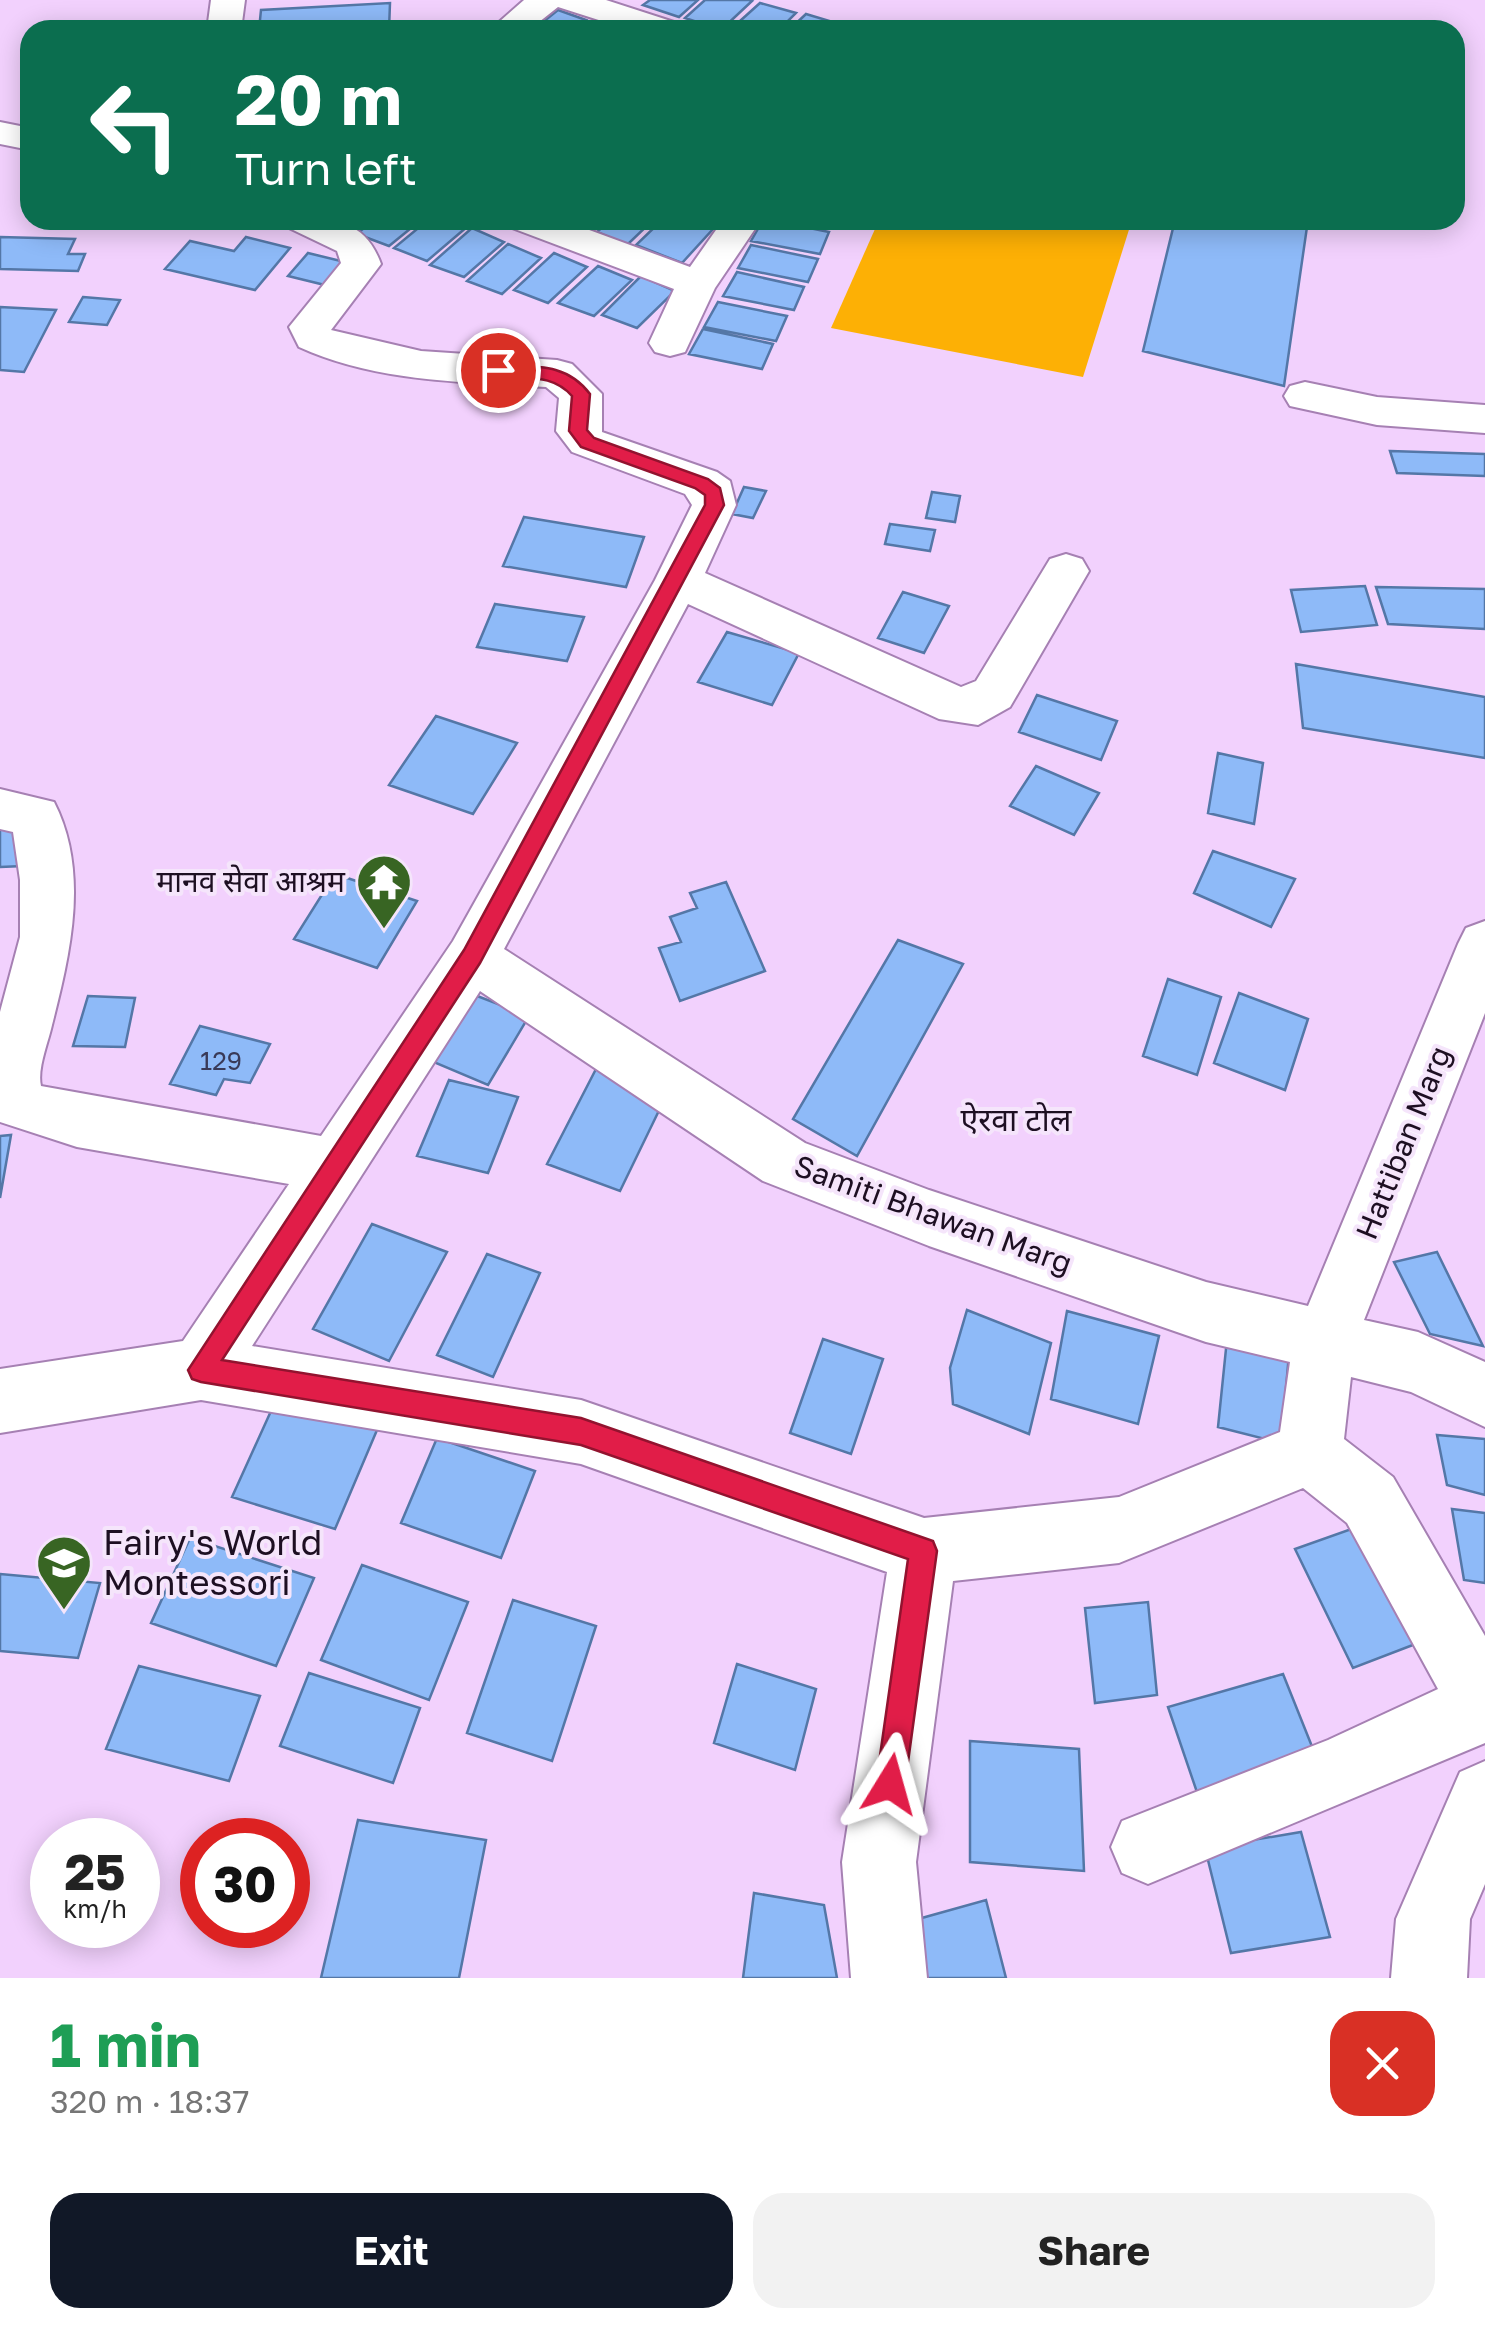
<!DOCTYPE html>
<meta charset="utf-8">
<style>
:root{--surface:#fff;--page:#f2f2f2;--text:#222;--muted:#767676;--accent:#111827}
body{margin:0;font-family:"Golos Text","Noto Sans Devanagari",sans-serif;background:var(--page);color:var(--text);height:100vh;display:flex;flex-direction:column;font-size:38px;white-space:nowrap}
*{box-sizing:border-box;margin:0}
p{font-size:32px;color:var(--muted)}
.icon{flex:none;width:55px;height:55px;fill:none;stroke:currentColor;stroke-width:2;stroke-linecap:round;stroke-linejoin:round}
.map{position:relative;height:1978px;overflow:hidden}
.side{display:flex;flex-direction:column;background:var(--surface);flex:1}
.side>*{flex:none}
.top-card{position:absolute;left:20px;top:20px;width:1445px;height:210px;border-radius:30px;box-shadow:0 5px 25px #0003;background:#0b6e4f;color:#fff;overflow:hidden}
.speed{position:absolute;left:30px;top:1818px;display:flex;gap:20px;font-size:50px;font-weight:700;text-align:center}
.speed>*{display:grid;place-content:center;width:130px;height:130px;border-radius:50%;background:var(--surface);box-shadow:0 5px 25px #0003;line-height:1}
.speed small{font-size:25px;font-weight:400}
.speed .limit{border:15px solid #d22;background:#fff;color:#111}
.pin{position:absolute;display:grid;place-items:center;width:85px;height:85px;color:#fff;margin:-42px;border:5px solid #fff;border-radius:50%;box-shadow:0 2px 10px #0007}
.me{position:absolute;width:110px;margin:-55px;rotate:8deg;stroke-linejoin:round;filter:drop-shadow(0 0 8px #0008)}
.turn{display:flex;align-items:center;gap:35px;height:210px;padding:0 50px;font-size:45px}
.turn .icon{width:130px;height:130px;stroke-width:2.5}
.turn b{display:block;font-size:70px;line-height:85px}
.round{display:grid;place-items:center;flex:none;width:105px;height:105px;border-radius:30px;background:var(--page)}
.head{display:flex;align-items:center;justify-content:space-between;height:170px;padding:0 50px}
h1{font-size:60px;font-weight:700;line-height:75px;color:#1e9e55}
.cta{display:flex;gap:20px;margin-top:auto;padding:20px 50px}
.cta a{flex:1;height:115px;border-radius:30px;background:var(--accent);color:#fff;font-size:40px;font-weight:700;line-height:115px;text-align:center}
.cta a+a{background:var(--page);color:var(--text)}
.map>svg:first-child{display:block}
.green{fill:#fdb005}
.building{fill:#8ebaf8;stroke:#5477a7;stroke-width:2.5}
.lines{fill:none;stroke-linecap:round;stroke-linejoin:round}
.minor-casing{stroke:#a680b3;stroke-width:4}
.minor{fill:#fff;fill-rule:evenodd}
.route{fill:#e11d48;stroke:#92132f;stroke-width:2.5}
.labels{text-anchor:middle;stroke-width:8;stroke-linejoin:round;paint-order:stroke}
.number-label{font-size:25px;fill:#393a58}
.poi-label{font-size:30px;fill:#1d0f22;stroke:#f5e5fb;text-anchor:end}
.street-label{font-size:30px;fill:#1d0f22;stroke:#f5e5fb}
.neighbourhood-label{font-size:32px;fill:#1d0f22;stroke:#f5e5fb}
.near-poi-label{font-size:35px;fill:#1d0f22;stroke:#f5e5fb;text-anchor:start}
</style>
<div class="map">
<svg width="1485" height="1978" viewBox="0 0 1485 1978">
<rect width="100%" height="100%" fill="#f2d1fd"/>
<path class="green" d="M 879,220 L 1132,220 L 1083,377 L 831,328 Z"/>
<path class="building" d="M 650,0 L 698,0 L 679,17 L 643,5 Z
M 705,0 L 749,0 L 752,1 L 721,30 L 685,18 Z
M 390,3 L 389,30 L 259,30 L 261,10 Z
M 760,3 L 796,13 L 779,30 L 730,30 Z
M 558,10 L 586,20 L 574,30 L 533,30 Z
M 806,14 L 843,25 L 838,30 L 789,30 Z
M 373,220 L 421,220 L 389,246 L 357,234 Z
M 428,220 L 454,220 L 468,226 L 427,261 L 394,248 Z
M 610,220 L 653,220 L 627,245 L 597,232 Z
M 662,220 L 687,220 L 713,229 L 682,263 L 636,245 Z
M 763,220 L 770,220 L 829,232 L 820,254 L 751,241 Z
M 1175,220 L 1308,220 L 1284,386 L 1143,351 Z
M 472,228 L 504,242 L 464,277 L 430,265 Z
M 0,237 L 75,239 L 68,254 L 85,254 L 78,271 L 0,269 Z
M 246,237 L 290,248 L 255,290 L 165,269 L 190,241 L 234,251 Z
M 508,244 L 541,258 L 502,294 L 467,281 Z
M 751,245 L 818,259 L 808,282 L 738,268 Z
M 308,253 L 349,263 L 329,286 L 288,276 Z
M 554,253 L 587,267 L 548,303 L 514,290 Z
M 598,266 L 632,280 L 594,316 L 558,303 Z
M 737,272 L 804,287 L 794,310 L 723,296 Z
M 641,276 L 675,291 L 637,328 L 602,315 Z
M 83,297 L 120,300 L 107,325 L 69,322 Z
M 718,302 L 787,316 L 776,341 L 704,327 Z
M 0,307 L 56,310 L 24,372 L 0,370 Z
M 703,329 L 773,344 L 762,369 L 689,354 Z
M 1390,451 L 1485,454 L 1485,476 L 1397,473 Z
M 744,487 L 766,491 L 753,518 L 732,514 Z
M 932,492 L 960,496 L 955,522 L 926,518 Z
M 524,517 L 644,537 L 626,587 L 503,566 Z
M 890,524 L 935,530 L 930,551 L 885,544 Z
M 1365,586 L 1377,625 L 1301,632 L 1291,590 Z
M 1376,587 L 1485,589 L 1485,629 L 1388,624 Z
M 903,592 L 949,606 L 924,653 L 878,638 Z
M 495,604 L 584,617 L 567,661 L 477,647 Z
M 727,632 L 799,653 L 772,705 L 698,682 Z
M 1296,664 L 1485,697 L 1485,758 L 1303,728 Z
M 1037,695 L 1117,721 L 1101,760 L 1019,732 Z
M 436,716 L 517,743 L 473,814 L 389,785 Z
M 1218,753 L 1263,763 L 1254,824 L 1208,813 Z
M 1036,766 L 1099,793 L 1074,835 L 1010,806 Z
M 32,820 L 23,866 L 0,867 L 0,823 Z
M 1213,851 L 1295,879 L 1271,927 L 1194,893 Z
M 335,874 L 417,901 L 377,968 L 294,939 Z
M 726,882 L 765,971 L 680,1001 L 659,948 L 681,942 L 670,917 L 697,908 L 690,893 Z
M 898,940 L 963,964 L 857,1156 L 793,1119 Z
M 1168,979 L 1221,997 L 1197,1075 L 1143,1056 Z
M 459,989 L 529,1016 L 488,1085 L 417,1055 Z
M 1239,993 L 1308,1019 L 1285,1090 L 1214,1063 Z
M 88,996 L 135,998 L 125,1047 L 73,1046 Z
M 200,1026 L 270,1044 L 250,1083 L 224,1079 L 216,1095 L 170,1084 Z
M 596,1069 L 667,1094 L 620,1191 L 547,1164 Z
M 449,1080 L 518,1097 L 488,1173 L 417,1156 Z
M 11,1135 L 0,1198 L 0,1136 Z
M 372,1224 L 447,1252 L 389,1361 L 313,1329 Z
M 1437,1252 L 1483,1346 L 1430,1334 L 1394,1262 Z
M 487,1254 L 540,1273 L 493,1377 L 437,1355 Z
M 967,1310 L 1051,1343 L 1029,1434 L 953,1404 L 950,1368 Z
M 1067,1311 L 1159,1336 L 1138,1424 L 1051,1399 Z
M 823,1339 L 883,1359 L 851,1454 L 790,1433 Z
M 1227,1339 L 1289,1354 L 1281,1443 L 1218,1427 Z
M 276,1400 L 377,1430 L 335,1529 L 232,1497 Z
M 1437,1435 L 1485,1439 L 1485,1495 L 1447,1485 Z
M 437,1438 L 535,1471 L 501,1558 L 401,1523 Z
M 1452,1509 L 1485,1513 L 1485,1583 L 1464,1580 Z
M 1357,1527 L 1418,1643 L 1353,1668 L 1295,1549 Z
M 190,1538 L 314,1578 L 276,1666 L 151,1623 Z
M 362,1565 L 468,1602 L 429,1700 L 321,1660 Z
M 0,1574 L 100,1583 L 78,1658 L 0,1651 Z
M 513,1600 L 596,1626 L 552,1761 L 467,1733 Z
M 1148,1602 L 1157,1695 L 1095,1703 L 1085,1608 Z
M 737,1664 L 816,1689 L 795,1770 L 714,1743 Z
M 139,1666 L 260,1696 L 229,1781 L 106,1749 Z
M 309,1673 L 420,1708 L 393,1783 L 280,1746 Z
M 1283,1674 L 1321,1769 L 1201,1804 L 1168,1707 Z
M 970,1741 L 1079,1749 L 1084,1871 L 970,1862 Z
M 358,1820 L 486,1840 L 459,1978 L 321,1978 Z
M 1301,1832 L 1330,1937 L 1231,1953 L 1205,1848 Z
M 754,1893 L 824,1905 L 837,1978 L 743,1978 Z
M 986,1900 L 1006,1978 L 917,1978 L 904,1923 Z"/>
<g class="lines">
<g class="minor-casing">
<path id="minor" d="M 211,0 L 245,0 L 241,30 L 207,30 Z
M 524,0 L 606,0 L 677,23 L 682,30 L 630,30 L 558,7 L 529,30 L 490,30 Z
M 0,122 L 30,128 L 30,150 L 0,144 Z
M 284,220 C 329,220 363,215 381,264 L 331,330 L 421,351 L 557,360 L 572,364 L 602,394 L 602,432 L 717,472 L 730,481 L 736,505 L 705,573 L 961,687 L 976,681 L 1050,559 L 1066,554 L 1082,559 L 1089,571 L 1010,707 L 978,725 L 939,719 L 688,604 L 504,949 L 805,1143 L 929,1190 L 1206,1282 L 1308,1306 L 1458,944 L 1466,928 L 1485,921 L 1485,1013 L 1364,1320 L 1418,1332 L 1485,1362 L 1485,1427 L 1411,1392 L 1351,1377 L 1344,1439 L 1393,1477 L 1485,1636 L 1485,1743 L 1148,1884 L 1122,1873 L 1111,1847 L 1122,1821 L 1328,1740 L 1438,1689 L 1347,1523 L 1303,1488 L 1119,1563 L 953,1581 L 916,1862 L 927,1978 L 851,1978 L 842,1862 L 887,1572 L 581,1464 L 201,1400 L 0,1433 L 0,1369 L 183,1341 L 289,1184 L 77,1147 L 0,1122 L 0,1012 L 20,937 L 20,880 L 13,832 L 0,829 L 0,789 L 54,802 C 90,872 70,954 52,1025 C 48,1043 37,1069 41,1086 L 321,1136 L 453,941 L 655,580 L 692,505 L 685,494 L 572,452 L 556,431 L 559,398 L 546,387 C 464,382 375,382 299,347 L 289,327 L 341,263 L 337,251 L 289,228 ZM 480,991 L 763,1181 L 929,1246 L 1206,1342 L 1290,1362 L 1280,1432 L 1119,1497 L 924,1518 L 581,1400 L 252,1346 Z
M 507,220 L 562,220 L 690,267 L 723,220 L 761,220 L 715,288 L 685,352 L 670,356 L 655,352 L 649,343 L 674,289 L 512,228 Z
M 1305,382 L 1377,397 L 1485,405 L 1485,433 L 1377,425 L 1290,406 L 1284,396 L 1290,386 Z
M 1485,1761 L 1485,1884 L 1470,1919 L 1467,1978 L 1391,1978 L 1396,1919 L 1460,1772 Z"/>
</g>
<use href="#minor" class="minor"/>
</g>
<path class="route" d="M 498,365 C 534,367 566,362 590,394 L 587,430 L 594,438 L 708,479 L 720,488 L 724,505 L 480,963 L 222,1360 L 581,1418 L 933,1541 L 937,1551 L 905,1784 L 901,1795 L 890,1799 L 880,1795 L 876,1784 L 908,1559 L 581,1445 L 201,1382 L 192,1379 L 188,1370 L 464,950 L 705,505 L 705,495 L 695,488 L 581,447 L 569,431 L 572,396 C 550,371 521,381 491,374 L 491,366 Z"/>
<defs>
<g id="temple-pin" transform="scale(2.875)"><path d="M0 17L-7.5 6A9.5 9.5 0 1 1 7.5 6Z" fill="#386523" stroke="#f5e5fb"/><path d="M0-6L5-2H3V0L6.5 2.5H4V6H1.5V3h-3V6H-4V2.5H-6.5L-3 0V-2H-5Z" fill="#fff"/></g>
<g id="school-pin" transform="scale(2.875)"><path d="M0 17L-7.5 6A9.5 9.5 0 1 1 7.5 6Z" fill="#386523" stroke="#f5e5fb"/><path d="M0-5L7-2L0 1L-7-2ZM-4 1L0 2.5L4 1V4Q0 6-4 4Z" fill="#fff"/></g>
</defs>
<g fill-rule="evenodd">
<use href="#temple-pin" x="384" y="882"/>
<use href="#school-pin" x="64" y="1563"/>
</g>
<g class="labels">
<g class="number-label">
<text x="221" y="1070">129</text>
</g>
<g class="poi-label">
<text x="345" y="892">मानव सेवा आश्रम</text>
</g>
<g class="street-label">
<text transform="translate(1404 1143) rotate(-68)" y="10">Hattiban Marg</text>
<text transform="translate(933 1215) rotate(20)" y="10">Samiti Bhawan Marg</text>
</g>
<g class="neighbourhood-label">
<text x="1016" y="1131">ऐरवा टोल</text>
</g>
<g class="near-poi-label">
<text x="103" y="1555">Fairy's World<tspan x="103" dy="40">Montessori</tspan></text>
</g>
</g>
</svg>
<div class="speed"><div>25<small>km/h</small></div><div class="limit">30</div></div>
<div class="pin" style="left:498px;top:370px;background:#d93025"><svg class="icon" aria-label="arrive" viewBox="0 0 24 24"><path d="M6 21V4h12l-3 4 3 4H6"/></svg></div>
<svg class="me" style="left:890px;top:1784px" viewBox="-20 -20 40 40"><path d="M0-17L14 15 0 8-14 15z" fill="#e11d48" stroke="#fff" stroke-width="4"/></svg>
<div class="top-card">
<div class="turn"><svg class="icon" aria-label="left" viewBox="0 0 24 24"><path d="M17 20v-9H6M10 6l-5 5 5 5"/></svg><div><b>20 m</b>Turn left</div></div>
</div>
</div>
<section class="side">
<div class="head"><div><h1>1 min</h1><p>320 m · 18:37</p></div><a class="round" style="background:#d93025;color:#fff"><svg class="icon" aria-label="close" viewBox="0 0 24 24"><path d="M6 6l12 12M18 6L6 18"/></svg></a></div>
<div class="cta"><a>Exit</a><a>Share</a></div>
</section>
